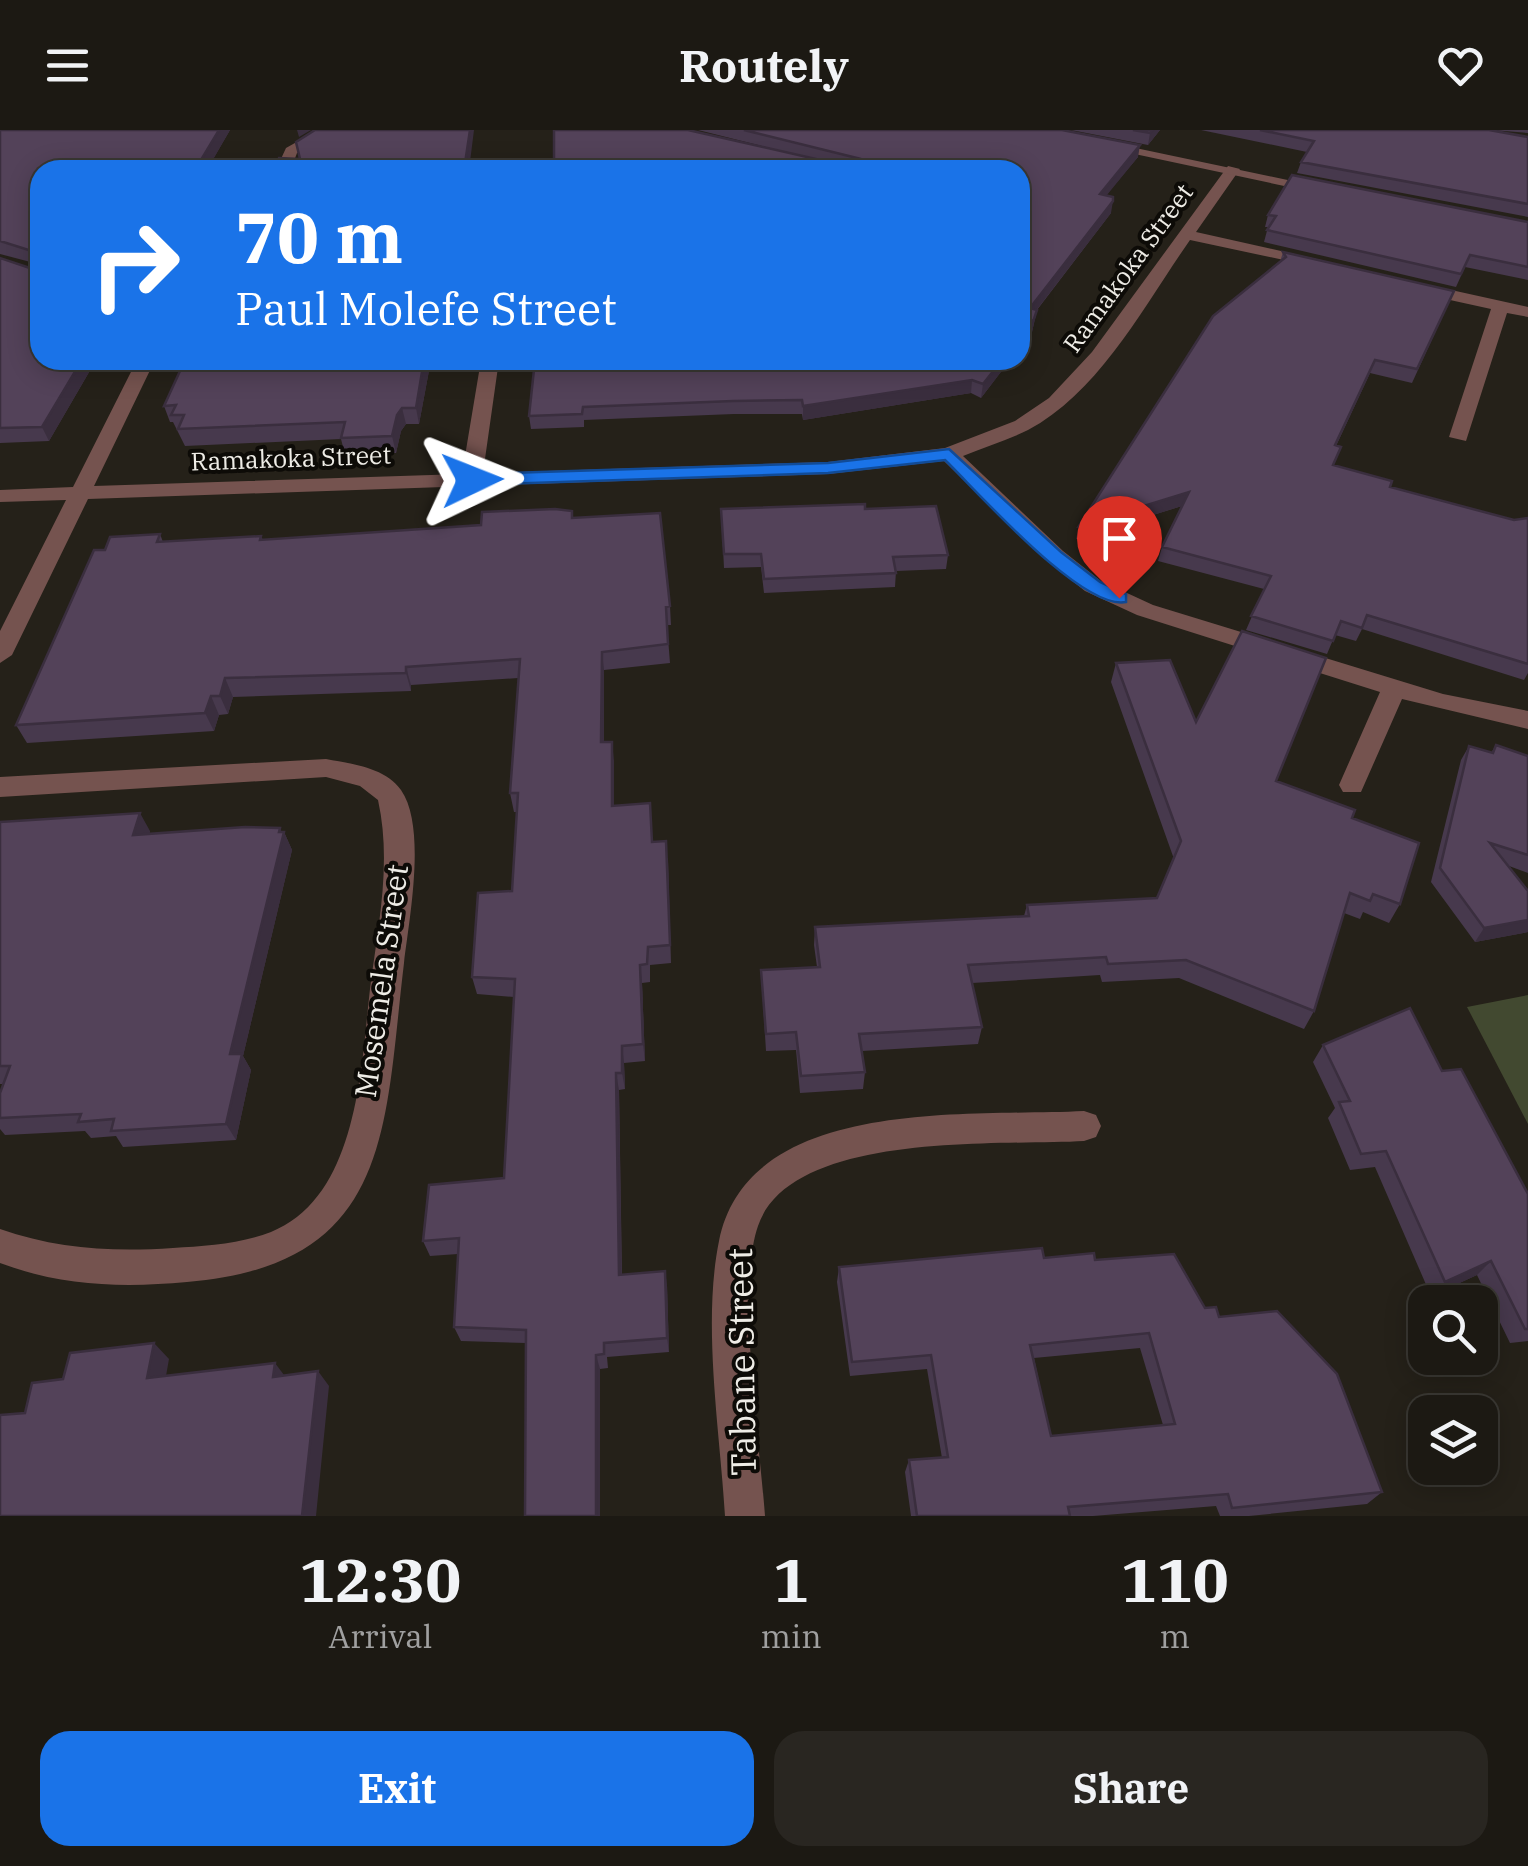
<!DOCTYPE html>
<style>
:root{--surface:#1c1913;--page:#292621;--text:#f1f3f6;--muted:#a0a0a0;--line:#3a3833;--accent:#1a73e8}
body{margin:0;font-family:"IBM Plex Serif",serif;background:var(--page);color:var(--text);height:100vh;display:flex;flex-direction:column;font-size:38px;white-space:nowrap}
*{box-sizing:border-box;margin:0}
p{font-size:32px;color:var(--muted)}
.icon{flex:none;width:55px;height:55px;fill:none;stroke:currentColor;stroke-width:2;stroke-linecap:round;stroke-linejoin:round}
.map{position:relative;height:1386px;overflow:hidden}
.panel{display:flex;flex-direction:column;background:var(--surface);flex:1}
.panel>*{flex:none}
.hud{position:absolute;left:30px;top:30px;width:1000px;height:210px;border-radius:30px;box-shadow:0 5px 25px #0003,0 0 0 2px var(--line);background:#1a73e8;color:#fff;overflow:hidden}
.buttons{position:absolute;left:1408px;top:1155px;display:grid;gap:20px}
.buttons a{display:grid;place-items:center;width:90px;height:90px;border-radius:20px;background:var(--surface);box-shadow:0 5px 25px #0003,0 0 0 2px var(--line);font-size:50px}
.pin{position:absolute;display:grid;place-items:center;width:85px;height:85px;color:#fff;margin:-102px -42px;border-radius:50% 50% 50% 0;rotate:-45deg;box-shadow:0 0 10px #0007}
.pin .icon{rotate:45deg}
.me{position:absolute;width:110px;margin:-55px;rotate:88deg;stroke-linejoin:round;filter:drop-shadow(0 0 8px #0008)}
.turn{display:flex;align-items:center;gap:35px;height:210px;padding:0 40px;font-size:45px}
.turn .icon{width:130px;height:130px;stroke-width:2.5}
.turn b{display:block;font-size:70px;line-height:85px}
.eta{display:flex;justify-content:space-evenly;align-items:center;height:170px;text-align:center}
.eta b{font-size:60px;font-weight:700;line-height:70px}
.action{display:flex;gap:20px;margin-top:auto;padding:20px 40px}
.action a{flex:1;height:115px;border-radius:30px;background:var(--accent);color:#fff;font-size:40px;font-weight:700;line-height:115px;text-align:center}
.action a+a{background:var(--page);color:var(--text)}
header{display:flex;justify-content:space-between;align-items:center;height:130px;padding:0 40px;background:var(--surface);font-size:45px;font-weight:700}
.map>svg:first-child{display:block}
.green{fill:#424930}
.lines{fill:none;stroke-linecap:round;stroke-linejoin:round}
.minor{fill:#75534f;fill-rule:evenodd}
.tertiary{fill:#75534f;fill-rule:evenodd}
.wall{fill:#47394d;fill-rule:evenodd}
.shaded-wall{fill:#3a2e3e}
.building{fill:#534259;stroke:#3a2e3e;stroke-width:2.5;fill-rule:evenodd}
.route{fill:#1a73e8;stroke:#114b97;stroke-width:2.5}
.labels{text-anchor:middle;stroke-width:8;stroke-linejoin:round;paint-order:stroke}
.far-street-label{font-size:25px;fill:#eeece6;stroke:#0d0b07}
.street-label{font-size:30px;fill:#eeece6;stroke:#0d0b07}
.near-street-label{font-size:35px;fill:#eeece6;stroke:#0d0b07}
</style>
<header><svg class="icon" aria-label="menu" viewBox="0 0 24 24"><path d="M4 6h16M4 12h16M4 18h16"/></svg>Routely<svg class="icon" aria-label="heart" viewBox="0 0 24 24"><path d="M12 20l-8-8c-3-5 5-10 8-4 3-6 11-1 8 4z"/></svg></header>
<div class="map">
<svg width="1528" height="1386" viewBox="0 0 1528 1386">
<rect width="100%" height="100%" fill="#252119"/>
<path class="green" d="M 1528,865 L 1528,994 L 1467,877 Z"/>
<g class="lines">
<path class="minor" d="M 318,0 L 335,0 L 297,23 L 294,31 L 301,40 L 286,40 L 280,31 L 286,18 Z
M 1228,36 L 1240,39 L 1196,102 L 1321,130 L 1321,138 L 1190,110 C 1145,174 1100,262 1028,300 C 1008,310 984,317 963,326 L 1063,421 L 1101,451 L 1153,475 L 1443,564 L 1528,581 L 1528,599 L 1402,569 L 1361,662 L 1343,662 L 1339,655 L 1380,562 L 1137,485 L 1085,461 L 1047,431 L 944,331 L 828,344 L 88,369 L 12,525 L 0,533 L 0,501 L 66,370 L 0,372 L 0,360 L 73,357 L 137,230 L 155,230 L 94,356 L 462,344 L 481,230 L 499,230 L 483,343 L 828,332 L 945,318 L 1015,291 L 1049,268 L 1092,222 Z
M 1415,152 L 1528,177 L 1528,187 L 1507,183 L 1466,311 L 1449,307 L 1491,179 L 1409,161 L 1406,157 Z
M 326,629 C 351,634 385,637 401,660 C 427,697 409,790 404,833 C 384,999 393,1135 187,1152 C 122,1158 61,1156 0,1133 L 0,1099 C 57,1119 113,1122 173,1118 C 205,1116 240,1114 271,1102 C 358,1067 361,938 370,859 C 378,796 392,733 378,670 L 360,656 L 326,647 L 0,667 L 0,647 Z
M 1084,981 L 1096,985 L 1101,996 L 1096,1007 L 1084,1011 C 1002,1016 791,1000 758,1096 C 736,1159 760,1314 765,1386 L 725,1386 C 720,1301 702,1195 719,1111 C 748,965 971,987 1084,981 Z"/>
<path class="tertiary" d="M 1022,0 L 1050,0 L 1330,59 L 1322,64 Z"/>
</g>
<path class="wall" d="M 0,0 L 230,0 L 49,311 L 0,313 L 0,128 L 33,139 L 38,134 L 0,124 Z
M 698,0 L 1062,0 L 1138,27 L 1106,65 L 1111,83 L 1037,180 L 1032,202 L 554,40 L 810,28 Z
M 1071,0 L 1160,0 L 1148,15 Z
M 1201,0 L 1528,0 L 1528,3 L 1492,0 L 1528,7 L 1528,87 L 1297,43 L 1301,32 L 1307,22 Z
M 1268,85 L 1528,92 L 1528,150 L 1465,137 L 1456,157 L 1264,112 L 1268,97 L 1265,97 Z
M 1283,122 L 1454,161 L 1412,253 L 1370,243 L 1336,316 L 1334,336 L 1390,357 L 1514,390 L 1528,388 L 1528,543 L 1524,550 L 1362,499 L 1356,511 L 1335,505 L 1327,524 L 1246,500 L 1264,459 L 1158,431 L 1162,417 L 1182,376 L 1076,409 L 1280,132 Z
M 185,230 L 431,230 L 419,294 L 406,294 L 401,301 L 396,323 L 345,325 L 341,309 L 185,316 L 173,292 L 170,292 L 164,276 Z
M 535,230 L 1010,230 L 981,268 L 971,263 L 803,290 L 802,284 L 734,284 L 584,290 L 584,297 L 531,299 L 529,286 Z
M 721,379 L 948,425 L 946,439 L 896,441 L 895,457 L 764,463 L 761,437 L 724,438 Z
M 573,388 L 670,476 L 671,495 L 667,495 L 670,533 L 604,540 L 604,612 L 614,631 L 614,676 L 653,712 L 668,729 L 671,833 L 650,835 L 650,852 L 642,853 L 645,931 L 624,933 L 625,959 L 619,960 L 622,1145 L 667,1155 L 669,1222 L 607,1227 L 608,1238 L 600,1239 L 526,1213 L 461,1211 L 454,1197 L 458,1124 L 430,1126 L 423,1111 L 504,1048 L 514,867 L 477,864 L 472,847 L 512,761 L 517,682 L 514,682 L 510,663 L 518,548 L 411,555 L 411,561 L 233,567 L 228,584 L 219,585 L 214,601 L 27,613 L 16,595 L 105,420 L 160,404 L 163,412 L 261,406 L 263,410 Z
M 1116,533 L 1276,651 L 1352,688 L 1400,774 L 1389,793 L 1363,782 L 1360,789 L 1344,783 L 1314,881 L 1304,899 L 1179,848 L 1102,852 L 1100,845 L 972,853 L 982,897 L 978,914 L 862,921 L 865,942 L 863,959 L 800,963 L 796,920 L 766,921 L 761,840 L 817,837 L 814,815 L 815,797 L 1024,786 L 1027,775 L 1157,768 L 1174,729 L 1111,552 Z
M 1496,615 L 1528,626 L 1528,743 L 1509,736 L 1528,761 L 1528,802 L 1475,812 L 1431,752 L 1461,630 L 1469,616 L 1491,623 Z
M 0,692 L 150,701 L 149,704 L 284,702 L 292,720 L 243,926 L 251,940 L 236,1010 L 123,1017 L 116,1006 L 91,1008 L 85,1001 L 5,1005 L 0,999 L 0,963 L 3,954 L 0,954 Z
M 1323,915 L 1442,941 L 1528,1064 L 1528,1211 L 1510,1213 L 1477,1145 L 1431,1166 L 1375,1037 L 1350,1040 L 1328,988 L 1335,978 L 1313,932 Z
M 1044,1128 L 1095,1130 L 1205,1178 L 1219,1187 L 1382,1362 L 1367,1374 L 1249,1386 L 1220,1386 L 1216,1376 L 1093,1386 L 911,1386 L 905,1342 L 909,1330 L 942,1328 L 927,1239 L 850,1246 L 837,1152 L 839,1137 ZM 1140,1218 L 1163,1295 L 1051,1306 L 1034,1228 Z"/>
<path class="shaded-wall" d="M 219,0 L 230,0 L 207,40 L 195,40 Z
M 297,0 L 311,0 L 299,7 Z
M 470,0 L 474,0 L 469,40 L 464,40 Z
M 1153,0 L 1160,0 L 1148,15 L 1150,3 Z
M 1140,15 L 1138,27 L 1098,76 L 1100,64 Z
M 1113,71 L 1111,83 L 1028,191 L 1030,178 Z
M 1037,180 L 1032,202 L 1020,217 L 1020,207 Z
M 82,230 L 96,230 L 49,311 L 42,297 Z
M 424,230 L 431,230 L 419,294 L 416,278 Z
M 1002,230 L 1010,230 L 981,268 L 983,254 Z
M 972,250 L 971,263 L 803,290 L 803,276 Z
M 402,278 L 406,294 L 401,301 L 396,323 L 392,306 L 397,285 Z
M 1189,362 L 1185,375 L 1076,409 L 1079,396 Z
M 602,522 L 604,540 L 604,631 L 601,612 Z
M 406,537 L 411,555 L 411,561 L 406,543 Z
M 225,548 L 233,567 L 228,584 L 220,566 Z
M 211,566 L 219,585 L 214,601 L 205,583 Z
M 612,612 L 614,631 L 614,694 L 612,676 Z
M 140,683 L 150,701 L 143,723 L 133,705 Z
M 280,698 L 283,705 L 284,702 L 292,720 L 243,926 L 251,940 L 236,1010 L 226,994 L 230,924 Z
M 1528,790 L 1528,802 L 1475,812 L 1484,798 Z
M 640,835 L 642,853 L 645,931 L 643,914 Z
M 622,916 L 624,933 L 625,959 L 622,943 Z
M 616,943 L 619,960 L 622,1160 L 619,1145 Z
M 1491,1131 L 1477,1145 L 1431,1166 L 1445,1152 Z
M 665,1141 L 667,1155 L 669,1222 L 667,1208 Z
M 154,1213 L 169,1229 L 163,1263 L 147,1248 Z
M 596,1225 L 600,1239 L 600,1386 L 596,1386 Z
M 275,1233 L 287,1249 L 273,1247 Z
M 318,1241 L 329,1256 L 316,1386 L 302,1386 Z"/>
<path class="building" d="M 0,0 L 219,0 L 195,40 L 40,40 L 40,230 L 82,230 L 42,297 L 0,298 L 0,128 L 33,139 L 38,135 L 35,122 L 0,111 Z
M 315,0 L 470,0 L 464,40 L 273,40 L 279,28 L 300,29 L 296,12 Z
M 554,0 L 688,0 L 829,32 L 861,29 L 744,0 L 1062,0 L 1140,15 L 1100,64 L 1113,67 L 1113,71 L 1030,178 L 1037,180 L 1034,189 L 1020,207 L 1020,40 L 554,40 Z
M 1133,0 L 1153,0 L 1150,3 Z
M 1260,0 L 1489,0 L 1528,7 L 1528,74 L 1301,32 L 1314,11 Z
M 1292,45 L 1528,92 L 1528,137 L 1470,125 L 1461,144 L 1267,100 L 1276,86 L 1268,85 Z
M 1283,122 L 1454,161 L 1417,239 L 1375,230 L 1335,315 L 1341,317 L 1333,335 L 1392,351 L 1390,357 L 1514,390 L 1528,388 L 1528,534 L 1367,485 L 1362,498 L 1341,491 L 1333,511 L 1251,486 L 1271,446 L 1162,417 L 1189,362 L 1079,396 L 1213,186 L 1286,127 Z
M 185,230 L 424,230 L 416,278 L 402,278 L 397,285 L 392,306 L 341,308 L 345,292 L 178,299 L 184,285 L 171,285 L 176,275 L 164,276 Z
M 535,230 L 1002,230 L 983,254 L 972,250 L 803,276 L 802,270 L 733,271 L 583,277 L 582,284 L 529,286 Z
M 865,374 L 865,379 L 936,376 L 948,425 L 893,427 L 896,443 L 764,449 L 761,424 L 724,424 L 721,379 Z
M 555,379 L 572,381 L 572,388 L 660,383 L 670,476 L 666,477 L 668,514 L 602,522 L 601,612 L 612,612 L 612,676 L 650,673 L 652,712 L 666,711 L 670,815 L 648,817 L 647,834 L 640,835 L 643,914 L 622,916 L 622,943 L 616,943 L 619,1145 L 665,1141 L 667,1208 L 604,1213 L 604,1224 L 596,1225 L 596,1386 L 525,1386 L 526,1200 L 454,1197 L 459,1108 L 423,1111 L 429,1055 L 504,1048 L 515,849 L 472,847 L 478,763 L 512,761 L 518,663 L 510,663 L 520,529 L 406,537 L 406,543 L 225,548 L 220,566 L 211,566 L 205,583 L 16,595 L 94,420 L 105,420 L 110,407 L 160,404 L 157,412 L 261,406 L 260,410 L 481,395 L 482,382 Z
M 1242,501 L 1326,528 L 1276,651 L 1355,680 L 1352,688 L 1419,713 L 1400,774 L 1373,764 L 1370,771 L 1350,763 L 1314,881 L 1186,830 L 1108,834 L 1106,827 L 968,835 L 982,897 L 859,904 L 865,942 L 801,946 L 796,902 L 766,904 L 761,840 L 820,837 L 815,797 L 1029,786 L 1027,775 L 1157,768 L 1181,711 L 1116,533 L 1170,530 L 1196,592 Z
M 1496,615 L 1528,626 L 1528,725 L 1490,713 L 1528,761 L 1528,790 L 1484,798 L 1440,738 L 1469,616 L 1493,623 Z
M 140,683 L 133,705 L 245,697 L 280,698 L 279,702 L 284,702 L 230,924 L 242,924 L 226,994 L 111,1001 L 114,989 L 78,992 L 81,984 L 0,988 L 0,963 L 10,936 L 0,936 L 0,692 Z
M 1410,878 L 1442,941 L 1461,939 L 1528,1064 L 1528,1199 L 1525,1199 L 1491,1131 L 1445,1152 L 1386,1021 L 1361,1024 L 1339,972 L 1350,971 L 1323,915 Z
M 1042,1118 L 1044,1128 L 1094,1123 L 1095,1130 L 1174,1124 L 1205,1178 L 1216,1177 L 1219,1187 L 1277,1181 L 1337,1244 L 1382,1362 L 1232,1378 L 1228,1364 L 1068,1377 L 1070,1386 L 917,1386 L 909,1330 L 948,1327 L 931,1225 L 852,1232 L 839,1137 ZM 1149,1203 L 1175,1294 L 1051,1306 L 1030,1215 Z
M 154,1213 L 147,1248 L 275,1233 L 273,1247 L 318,1241 L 302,1386 L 0,1386 L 0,1285 L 25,1283 L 32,1253 L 63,1249 L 70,1223 Z"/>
<path class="route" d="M 949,319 L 1061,422 L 1100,452 L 1126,464 L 1126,472 C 1082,481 977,361 945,330 L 828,343 L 472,355 L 463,350 L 472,344 L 828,333 Z"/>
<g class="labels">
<g class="far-street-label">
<text transform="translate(1128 138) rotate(-54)" y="9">Ramakoka Street</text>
<text transform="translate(291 328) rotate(-2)" y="9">Ramakoka Street</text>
</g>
<g class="street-label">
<text transform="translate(382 851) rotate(-82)" y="10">Mosemela Street</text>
</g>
<g class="near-street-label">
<text transform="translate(742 1232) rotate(-91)" y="12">Tabane Street</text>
</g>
</g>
</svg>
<div class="buttons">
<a><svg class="icon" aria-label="search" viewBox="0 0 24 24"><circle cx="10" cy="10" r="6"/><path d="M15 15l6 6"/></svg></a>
<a><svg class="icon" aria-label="layers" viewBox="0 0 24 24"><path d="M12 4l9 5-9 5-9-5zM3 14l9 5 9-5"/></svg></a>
</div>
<div class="pin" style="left:1119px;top:468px;background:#d93025"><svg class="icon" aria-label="arrive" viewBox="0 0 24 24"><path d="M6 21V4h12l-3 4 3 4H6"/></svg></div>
<svg class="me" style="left:472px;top:350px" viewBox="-20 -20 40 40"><path d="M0-17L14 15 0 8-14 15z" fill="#1a73e8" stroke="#fff" stroke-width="4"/></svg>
<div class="hud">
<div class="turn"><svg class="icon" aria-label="right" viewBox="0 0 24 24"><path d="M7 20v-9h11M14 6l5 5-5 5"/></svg><div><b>70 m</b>Paul Molefe Street</div></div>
</div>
</div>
<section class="panel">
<div class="eta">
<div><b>12:30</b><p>Arrival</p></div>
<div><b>1</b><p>min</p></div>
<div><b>110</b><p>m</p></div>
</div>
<div class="action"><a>Exit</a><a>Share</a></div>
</section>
